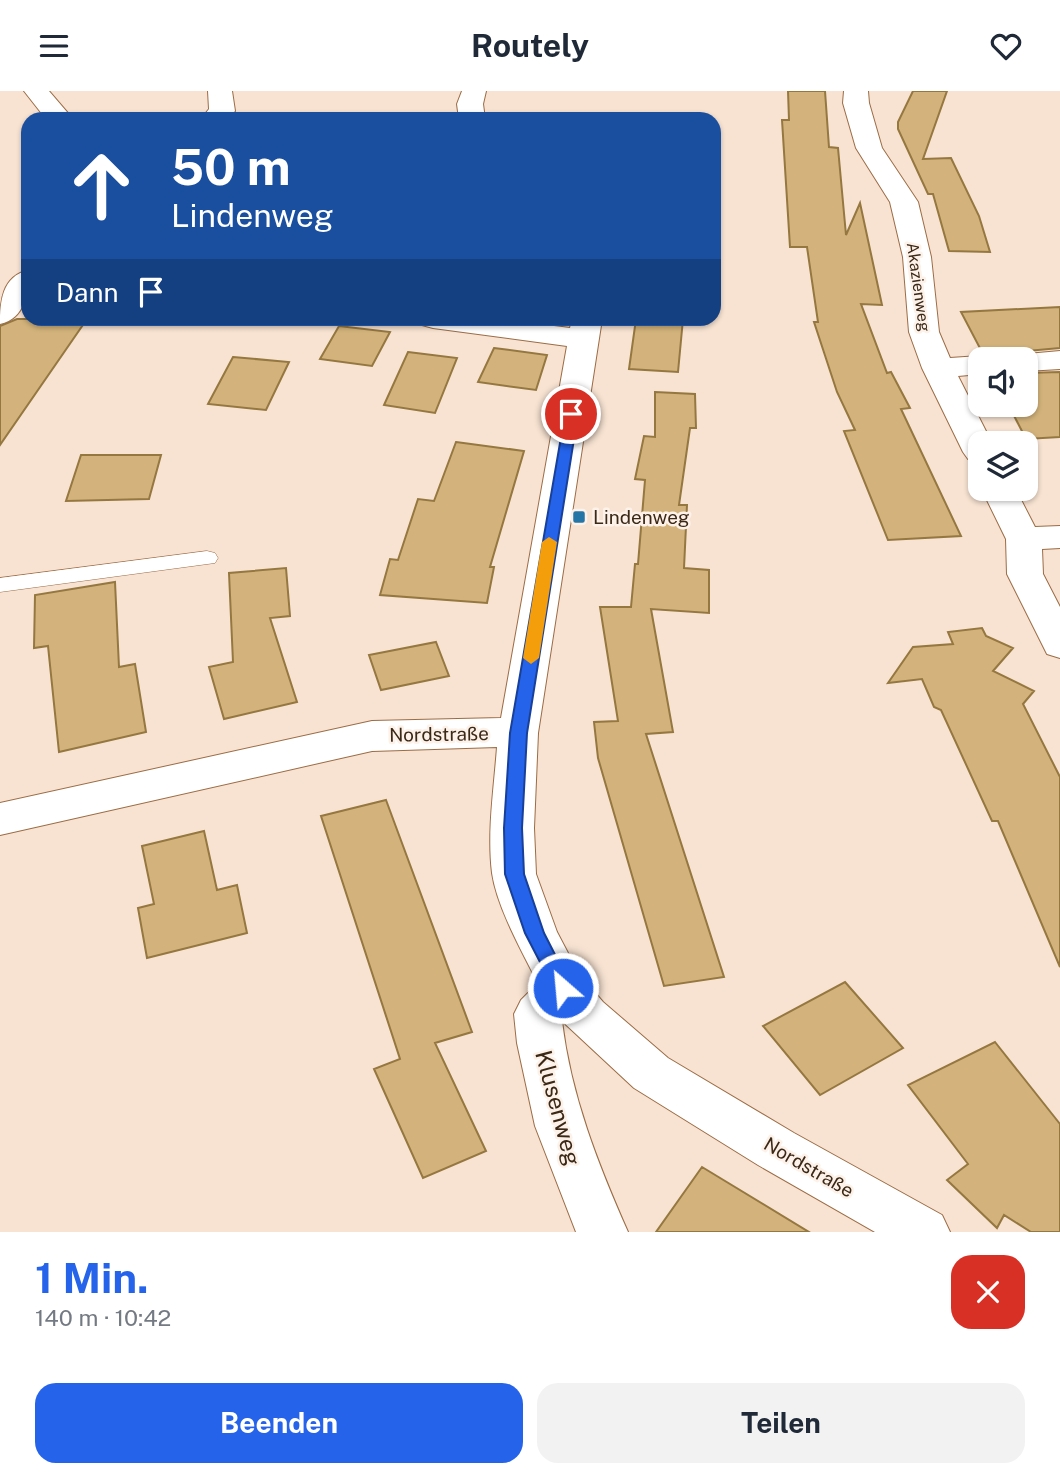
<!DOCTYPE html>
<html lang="de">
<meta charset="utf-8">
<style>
:root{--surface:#fff;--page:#f2f2f3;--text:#1f2937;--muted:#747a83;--accent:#2563eb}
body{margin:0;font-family:"Public Sans",sans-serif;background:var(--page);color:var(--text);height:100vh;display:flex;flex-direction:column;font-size:26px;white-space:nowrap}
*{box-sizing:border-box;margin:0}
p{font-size:23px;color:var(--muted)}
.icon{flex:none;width:38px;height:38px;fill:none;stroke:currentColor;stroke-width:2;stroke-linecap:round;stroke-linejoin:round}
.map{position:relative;height:1141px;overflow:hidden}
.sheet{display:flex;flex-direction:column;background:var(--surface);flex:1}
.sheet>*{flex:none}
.hud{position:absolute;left:21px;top:21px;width:700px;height:214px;border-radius:21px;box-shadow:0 2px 5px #0004;background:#1a4fa0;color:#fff;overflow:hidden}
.buttons{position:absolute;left:968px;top:256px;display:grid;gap:14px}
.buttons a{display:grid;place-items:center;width:70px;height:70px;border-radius:14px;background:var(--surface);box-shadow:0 2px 5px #0004;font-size:35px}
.pin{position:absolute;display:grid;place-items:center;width:60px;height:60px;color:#fff;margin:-30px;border:4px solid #fff;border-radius:50%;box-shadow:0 2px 7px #0007}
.me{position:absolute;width:77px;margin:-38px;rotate:333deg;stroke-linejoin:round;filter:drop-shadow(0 0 5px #0008)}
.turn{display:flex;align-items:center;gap:24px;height:147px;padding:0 35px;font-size:32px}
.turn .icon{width:91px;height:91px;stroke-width:2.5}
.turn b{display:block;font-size:49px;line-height:60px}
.then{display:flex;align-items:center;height:66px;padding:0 35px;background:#0003;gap:14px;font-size:26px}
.round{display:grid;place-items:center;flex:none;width:74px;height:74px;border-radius:21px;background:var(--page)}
.headline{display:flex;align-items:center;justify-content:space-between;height:119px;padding:0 35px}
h1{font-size:42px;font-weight:700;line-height:52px;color:var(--accent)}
.button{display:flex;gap:14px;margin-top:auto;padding:14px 35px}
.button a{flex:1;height:80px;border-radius:21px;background:var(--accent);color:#fff;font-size:28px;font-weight:700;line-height:80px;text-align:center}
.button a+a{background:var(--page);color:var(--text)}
header{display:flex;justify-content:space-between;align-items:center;height:91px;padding:0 35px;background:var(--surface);font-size:32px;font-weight:700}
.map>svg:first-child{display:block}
.building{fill:#d3b37b;stroke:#957740;stroke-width:2}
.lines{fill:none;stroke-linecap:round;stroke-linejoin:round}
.service-casing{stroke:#9b6c44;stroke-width:1}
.minor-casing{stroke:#9b6c44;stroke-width:2}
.service{fill:#fff;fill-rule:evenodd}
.minor{fill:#fff;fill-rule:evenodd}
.route{fill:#2563eb;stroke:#184099;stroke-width:2}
.slow{fill:#f59e0b}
.poi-dot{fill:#2575a7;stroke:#fdf2e9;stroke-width:2.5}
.labels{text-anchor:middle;stroke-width:5;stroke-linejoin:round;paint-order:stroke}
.far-street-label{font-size:16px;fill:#3b2817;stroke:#fdf2e9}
.poi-label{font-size:19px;fill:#3b2817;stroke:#fdf2e9;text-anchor:start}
.street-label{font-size:19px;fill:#3b2817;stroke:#fdf2e9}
.near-street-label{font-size:23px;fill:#3b2817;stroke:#fdf2e9}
</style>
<header><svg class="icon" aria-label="menu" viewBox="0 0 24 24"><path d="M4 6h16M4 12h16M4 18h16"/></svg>Routely<svg class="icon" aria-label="heart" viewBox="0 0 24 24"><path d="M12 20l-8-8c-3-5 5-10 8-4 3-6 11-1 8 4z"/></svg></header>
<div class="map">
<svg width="1060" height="1141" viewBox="0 0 1060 1141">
<rect width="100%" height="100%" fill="#f8e3d2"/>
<path class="building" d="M 788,0 L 825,0 L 829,56 L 838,57 L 846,144 L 860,112 L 882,214 L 861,213 L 887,282 L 891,281 L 910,317 L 901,318 L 961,445 L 888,449 L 844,340 L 855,339 L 837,301 L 814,231 L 818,231 L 807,156 L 790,156 L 782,29 L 789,29 Z
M 913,0 L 947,0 L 923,68 L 951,67 L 979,125 L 990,161 L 949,160 L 933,103 L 928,103 L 898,38 L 898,31 Z
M 1060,216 L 1060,257 L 1015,261 L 1011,268 L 993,268 L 983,263 L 961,221 Z
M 17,228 L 87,228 L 0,354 L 0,235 Z
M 636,228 L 683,228 L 678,281 L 629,278 Z
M 339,235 L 390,241 L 372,275 L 320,268 Z
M 494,257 L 547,264 L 536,299 L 478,291 Z
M 408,261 L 457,267 L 435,322 L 384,314 Z
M 233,266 L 289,271 L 266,319 L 208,313 Z
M 1060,281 L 1060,346 L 1026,348 L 1008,313 L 1026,313 L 1026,282 Z
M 655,301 L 695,303 L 696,337 L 690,337 L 679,414 L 687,414 L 684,477 L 709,479 L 709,522 L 651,518 L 673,641 L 646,643 L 724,886 L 664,895 L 598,667 L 594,631 L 618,630 L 600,516 L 631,516 L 635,473 L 638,473 L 645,389 L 635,388 L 644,345 L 655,346 Z
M 456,351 L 524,360 L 490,476 L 494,476 L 487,512 L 380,504 L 390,468 L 398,469 L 418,408 L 434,410 Z
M 81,364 L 161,364 L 149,408 L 66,410 Z
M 286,477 L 290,525 L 270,527 L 297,611 L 224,628 L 209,576 L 233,571 L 229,482 Z
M 115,491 L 119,576 L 135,573 L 146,641 L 59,661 L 48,555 L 34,557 L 35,504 Z
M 982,537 L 986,545 L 1013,557 L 993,580 L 1034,600 L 1023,613 L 1060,686 L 1060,876 L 998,730 L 992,730 L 941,619 L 934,616 L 922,588 L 888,592 L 913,556 L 953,553 L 948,541 Z
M 436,551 L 449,585 L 381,599 L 369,564 Z
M 386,709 L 472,941 L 435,952 L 486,1060 L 423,1087 L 374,978 L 400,968 L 321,725 Z
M 204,740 L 217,799 L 237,794 L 247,842 L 147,867 L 138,817 L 154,813 L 142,755 Z
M 845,891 L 903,957 L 820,1004 L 763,935 Z
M 995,951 L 1060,1033 L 1060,1141 L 1031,1141 L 1004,1124 L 997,1137 L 947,1089 L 968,1073 L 908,994 Z
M 702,1076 L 809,1141 L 656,1141 Z"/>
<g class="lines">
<g class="service-casing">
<path id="service" d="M 207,460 L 215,462 L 218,467 L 215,472 L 0,501 L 0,487 Z"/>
</g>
<g class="minor-casing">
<path id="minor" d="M 24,0 L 49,0 L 73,28 L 46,28 Z
M 208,0 L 232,0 L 235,20 L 228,28 L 201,28 L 209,18 Z
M 462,0 L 486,0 L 483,13 L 485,28 L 459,28 L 457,13 Z
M 844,0 L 868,0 L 869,12 L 882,57 L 918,111 L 931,166 L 939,241 L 950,267 L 980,265 L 991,268 L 980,268 L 980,283 L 958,285 L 992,352 L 980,352 L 980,371 L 968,368 L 963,361 L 922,277 L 909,241 L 903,166 L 890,111 L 856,57 L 843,12 Z
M 28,179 C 28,202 26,227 0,233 C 0,210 2,186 28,179 Z
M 418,228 L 499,228 L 570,237 L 572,228 L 602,228 L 538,642 L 534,737 L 536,783 L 557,841 L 579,883 L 603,911 L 668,967 L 794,1042 L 942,1124 L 950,1141 L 875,1141 L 758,1074 L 634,997 L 562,930 C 571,1005 598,1073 628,1141 L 576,1141 L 535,1035 L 517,952 L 514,923 L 521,909 L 538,892 C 522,861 497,816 492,782 C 487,741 494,697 497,656 L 372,660 L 0,744 L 0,712 L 372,630 L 501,627 L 567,255 L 433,237 L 422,234 Z
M 1060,260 L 1060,278 L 1026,280 L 1026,268 L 1013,268 L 1015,264 Z
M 981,397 L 1015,397 L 1035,436 L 1060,435 L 1060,457 L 1042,458 L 1043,483 L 1060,516 L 1060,567 L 1047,563 L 1007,483 L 1006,448 Z"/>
</g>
<use href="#service" class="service"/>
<use href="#minor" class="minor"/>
</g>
<path class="route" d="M 571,319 L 578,323 L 527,642 L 522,737 L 524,783 L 544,842 L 572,897 L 569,902 L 563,905 L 556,902 L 525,842 L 505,783 L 504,737 L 510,642 L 565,323 Z"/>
<path class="slow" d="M 549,446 L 557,451 L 539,567 L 531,573 L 523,567 L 542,451 Z"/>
<rect class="poi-dot" x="572" y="419" width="14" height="14" rx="3.5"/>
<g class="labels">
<g class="far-street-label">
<text transform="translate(919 196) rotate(82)" y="6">Akazienweg</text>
</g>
<g class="poi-label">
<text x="593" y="433">Lindenweg</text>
</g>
<g class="street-label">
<text transform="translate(439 643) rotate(-1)" y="7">Nordstraße</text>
<text transform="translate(809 1076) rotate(30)" y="7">Nordstraße</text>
</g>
<g class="near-street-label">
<text transform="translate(558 1017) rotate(75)" y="8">Klusenweg</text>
</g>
</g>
</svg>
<div class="buttons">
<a><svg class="icon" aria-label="sound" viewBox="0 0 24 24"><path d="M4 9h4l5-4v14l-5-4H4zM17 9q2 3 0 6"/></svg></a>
<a><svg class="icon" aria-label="layers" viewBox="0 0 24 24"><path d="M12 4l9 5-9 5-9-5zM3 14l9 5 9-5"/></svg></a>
</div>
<div class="pin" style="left:571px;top:323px;background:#d93025"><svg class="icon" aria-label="arrive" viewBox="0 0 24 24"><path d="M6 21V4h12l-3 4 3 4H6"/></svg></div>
<svg class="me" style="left:563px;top:897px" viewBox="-20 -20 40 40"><circle r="17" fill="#2563eb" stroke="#fff" stroke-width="3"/><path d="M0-11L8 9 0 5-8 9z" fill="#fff"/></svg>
<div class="hud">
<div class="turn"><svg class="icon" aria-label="ahead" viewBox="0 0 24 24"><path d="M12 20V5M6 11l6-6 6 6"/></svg><div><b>50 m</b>Lindenweg</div></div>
<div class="then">Dann<svg class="icon" aria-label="arrive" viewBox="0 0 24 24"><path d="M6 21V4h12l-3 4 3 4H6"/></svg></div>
</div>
</div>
<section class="sheet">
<div class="headline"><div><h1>1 Min.</h1><p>140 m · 10:42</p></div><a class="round" style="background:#d93025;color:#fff"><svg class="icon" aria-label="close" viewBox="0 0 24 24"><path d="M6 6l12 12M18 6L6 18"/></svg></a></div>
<div class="button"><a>Beenden</a><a>Teilen</a></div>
</section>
